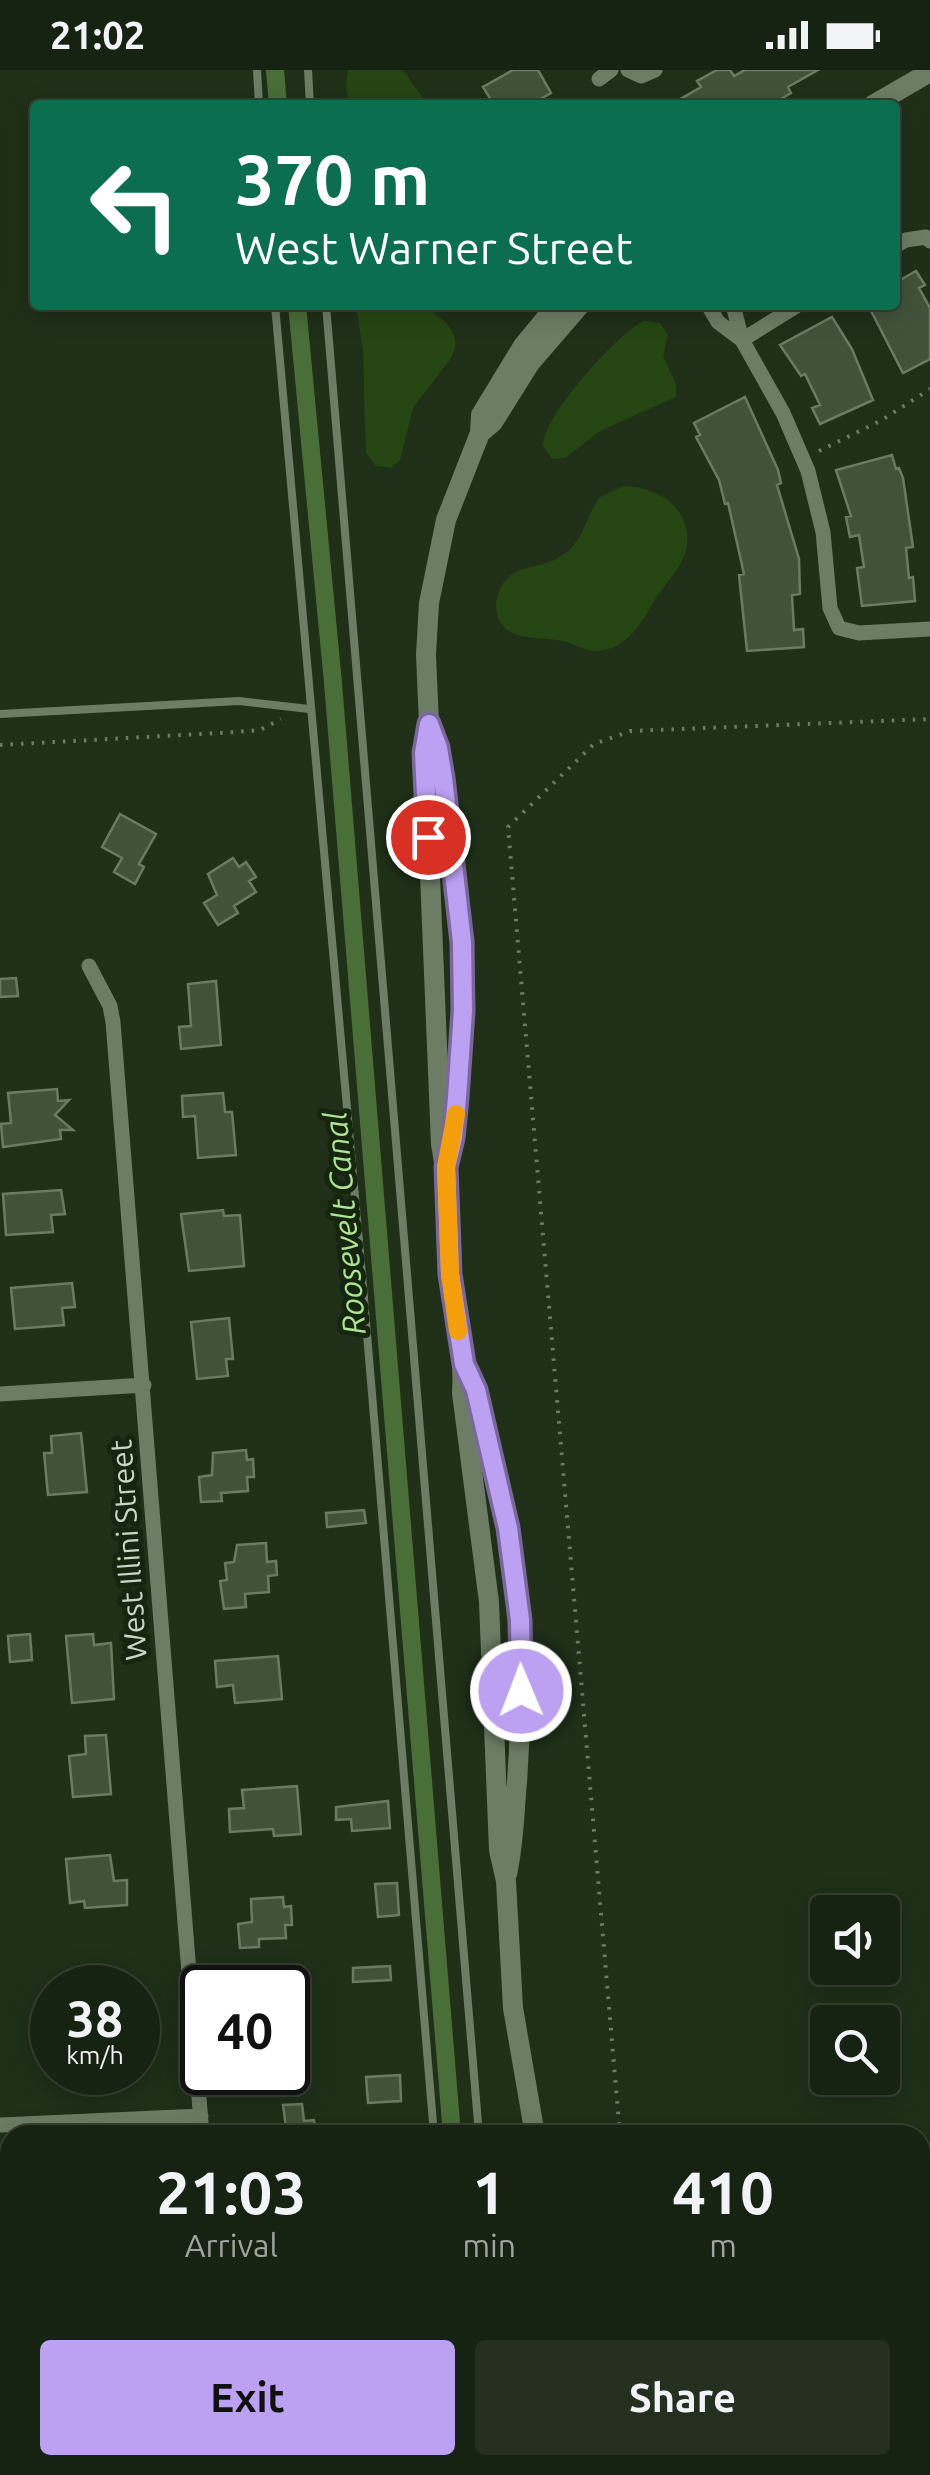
<!DOCTYPE html>
<style>
:root{--surface:#172312;--page:#242f20;--text:#f1f3f6;--muted:#9ea49f;--line:#364032;--accent:#bca0f2}
body{margin:0;font-family:Ubuntu,sans-serif;background:var(--page);color:var(--text);height:100vh;display:flex;flex-direction:column;font-size:38px;white-space:nowrap}
*{box-sizing:border-box;margin:0}
p{font-size:32px;color:var(--muted)}
.icon{flex:none;width:55px;height:55px;fill:none;stroke:currentColor;stroke-width:2;stroke-linecap:round;stroke-linejoin:round}
.map{position:relative;flex:1;overflow:hidden}
.side{position:absolute;left:0px;top:2055px;width:930px;height:350px;display:flex;flex-direction:column;background:var(--surface);border-radius:30px 30px 0 0;box-shadow:0 5px 25px #0003,0 0 0 2px var(--line)}
.side>*{flex:none}
.hud{position:absolute;left:30px;top:30px;width:870px;height:210px;border-radius:10px;box-shadow:0 5px 25px #0003,0 0 0 2px var(--line);background:#0b6e4f;color:#fff;overflow:hidden}
.tools{position:absolute;left:810px;top:1825px;display:grid;gap:20px}
.tools a{display:grid;place-items:center;width:90px;height:90px;border-radius:10px;background:var(--surface);box-shadow:0 5px 25px #0003,0 0 0 2px var(--line);font-size:50px}
.speed{position:absolute;left:30px;top:1895px;display:flex;gap:20px;font-size:50px;font-weight:700;text-align:center}
.speed>*{display:grid;place-content:center;width:130px;height:130px;border-radius:50%;background:var(--surface);box-shadow:0 5px 25px #0003,0 0 0 2px var(--line);line-height:1}
.speed small{font-size:25px;font-weight:400}
.speed .limit{border:5px solid #111;border-radius:15px;background:#fff;color:#111}
.pin{position:absolute;display:grid;place-items:center;width:85px;height:85px;color:#fff;margin:-42px;border:5px solid #fff;border-radius:50%;box-shadow:0 2px 10px #0007}
.me{position:absolute;width:110px;margin:-55px;rotate:359deg;stroke-linejoin:round;filter:drop-shadow(0 0 8px #0008)}
.turn{display:flex;align-items:center;gap:35px;height:210px;padding:0 40px;font-size:45px}
.turn .icon{width:130px;height:130px;stroke-width:2.5}
.turn b{display:block;font-size:70px;line-height:85px}
.eta{display:flex;justify-content:space-evenly;align-items:center;height:170px;text-align:center}
.eta b{font-size:60px;font-weight:600;line-height:70px}
.button{display:flex;gap:20px;margin-top:auto;padding:20px 40px}
.button a{flex:1;height:115px;border-radius:10px;background:var(--accent);color:#111;font-size:40px;font-weight:600;line-height:115px;text-align:center}
.button a+a{background:var(--page);color:var(--text)}
.status{display:flex;justify-content:space-between;align-items:center;height:70px;padding:0 50px;background:var(--surface);direction:ltr}
.status svg{height:28px;fill:currentColor}
.map>svg:first-child{display:block}
.green{fill:#254612}
.lines{fill:none;stroke-linecap:round;stroke-linejoin:round}
.canal{stroke:#496e38;stroke-width:18}
.building{fill:#42523a;stroke:#6a7b62;stroke-width:2.5}
.path{stroke:#6d7a67;stroke-width:4;stroke-dasharray:2.5 8;stroke-linecap:butt}
.service{stroke:#6d7d65;stroke-width:8}
.minor{stroke:#6d7d65;stroke-width:15}
.tertiary{stroke:#6d7d65;stroke-width:20}
.route-casing{stroke:#7a689d;stroke-width:25}
.route{stroke:#bca0f2;stroke-width:18}
.slow{stroke:#f59e0b;stroke-width:18}
.labels{text-anchor:middle;stroke-width:10;stroke-linejoin:round;paint-order:stroke}
.street-label{font-size:30px;fill:#cbd5c7;stroke:#16250f}
.water-label{font-size:32px;font-style:italic;fill:#ade394;stroke:#16250f}
</style>
<div class="status"><b>21:02</b><svg viewBox="0 0 49 12"><path d="M0 12V9h3v3zM5 12V6h3v6zM10 12V3h3v9zM15 12V0h3v12zM26 1h20v11H26zM47 4h2v5h-2z"/></svg></div>
<div class="map">
<svg width="930" height="2405" viewBox="0 0 930 2405">
<rect width="100%" height="100%" fill="#1f2f18"/>
<path class="green" d="M 348,0 L 403,0 L 428,35 L 349,35 L 346,16 Z
M 356,235 C 388,235 428,227 449,257 C 457,268 457,276 451,288 L 413,338 L 400,390 L 391,398 L 376,396 L 366,383 L 363,281 Z
M 644,251 L 660,253 L 668,265 L 663,286 L 676,314 L 676,327 L 600,361 L 565,388 L 552,389 L 543,376 C 542,348 617,263 644,251 Z
M 623,416 C 658,417 691,437 687,476 C 684,496 666,512 656,528 C 644,548 634,569 611,578 C 607,579 600,581 596,581 C 586,581 576,575 567,572 C 550,567 530,570 514,564 C 496,556 492,536 500,519 C 512,493 537,500 558,488 C 584,474 584,449 600,427 Z"/>
<g class="lines">
<path class="canal" d="M 275,0 L 278,35
M 297,235 L 333,613 L 452,2065
M 480,2395 L 480,2405"/>
</g>
<path class="building" d="M 513,0 L 538,0 L 551,23 L 530,35 L 494,35 L 483,17 Z
M 717,0 L 730,0 L 734,6 L 745,0 L 818,0 L 788,17 L 791,23 L 771,35 L 670,35 L 701,17 L 697,11 Z
M 916,201 L 925,215 L 919,218 L 930,238 L 930,289 L 903,303 L 868,235 L 895,235 L 895,213 Z
M 832,247 L 852,279 L 873,330 L 820,354 L 812,338 L 820,335 L 805,304 L 801,306 L 780,275 Z
M 745,327 L 778,400 L 781,413 L 777,415 L 799,489 L 800,524 L 792,525 L 794,560 L 803,559 L 804,577 L 747,581 L 739,505 L 744,504 L 728,433 L 725,434 L 719,410 L 696,367 L 700,365 L 694,353 Z
M 892,385 L 896,399 L 899,398 L 903,408 L 913,477 L 906,478 L 909,508 L 913,507 L 915,531 L 862,536 L 857,498 L 864,497 L 859,465 L 850,467 L 846,447 L 851,446 L 836,400 Z
M 120,744 L 156,764 L 139,794 L 144,797 L 135,814 L 114,802 L 122,788 L 102,777 Z
M 233,788 L 239,797 L 246,792 L 256,807 L 249,811 L 256,822 L 234,836 L 238,843 L 218,855 L 204,833 L 217,825 L 208,804 Z
M 16,908 L 18,926 L 0,927 L 0,909 Z
M 216,911 L 221,975 L 181,979 L 179,957 L 191,956 L 188,914 Z
M 57,1019 L 58,1031 L 69,1030 L 55,1045 L 73,1060 L 60,1060 L 61,1069 L 3,1077 L 1,1054 L 11,1053 L 8,1023 Z
M 223,1023 L 225,1042 L 232,1042 L 236,1085 L 198,1088 L 195,1046 L 183,1047 L 182,1026 Z
M 61,1120 L 65,1144 L 51,1145 L 53,1162 L 6,1165 L 3,1124 Z
M 223,1140 L 224,1146 L 240,1145 L 244,1196 L 189,1201 L 181,1144 Z
M 72,1213 L 75,1237 L 62,1238 L 64,1255 L 15,1259 L 11,1218 Z
M 229,1248 L 233,1289 L 226,1289 L 228,1306 L 197,1309 L 191,1252 Z
M 81,1363 L 87,1422 L 48,1425 L 44,1383 L 52,1383 L 51,1366 Z
M 246,1380 L 247,1390 L 253,1389 L 254,1407 L 247,1407 L 248,1421 L 221,1423 L 222,1431 L 201,1432 L 199,1407 L 212,1405 L 213,1383 Z
M 364,1440 L 366,1453 L 327,1457 L 326,1443 Z
M 266,1473 L 267,1492 L 276,1491 L 277,1505 L 268,1506 L 269,1522 L 245,1524 L 246,1537 L 224,1539 L 220,1511 L 227,1510 L 225,1493 L 234,1492 L 237,1475 Z
M 30,1564 L 32,1590 L 10,1592 L 8,1566 Z
M 93,1564 L 94,1575 L 111,1573 L 114,1629 L 72,1633 L 66,1566 Z
M 278,1586 L 282,1629 L 235,1633 L 233,1615 L 217,1617 L 215,1591 Z
M 106,1665 L 111,1724 L 73,1727 L 69,1686 L 86,1684 L 85,1666 Z
M 297,1716 L 301,1764 L 274,1766 L 273,1759 L 230,1762 L 229,1739 L 244,1738 L 242,1720 Z
M 388,1731 L 390,1758 L 352,1761 L 351,1749 L 336,1750 L 336,1737 Z
M 110,1785 L 114,1811 L 127,1810 L 127,1835 L 85,1838 L 84,1831 L 70,1833 L 66,1789 Z
M 397,1813 L 399,1845 L 378,1847 L 375,1814 Z
M 283,1827 L 284,1837 L 291,1836 L 292,1855 L 285,1855 L 286,1868 L 259,1869 L 259,1877 L 240,1878 L 238,1854 L 252,1852 L 251,1829 Z
M 390,1896 L 391,1910 L 353,1912 L 353,1898 Z
M 303,1926 L 306,1968 L 288,1970 L 288,1927 Z
M 400,2005 L 401,2031 L 368,2033 L 366,2007 Z
M 302,2034 L 304,2051 L 314,2050 L 315,2065 L 287,2065 L 283,2035 Z"/>
<g class="lines">
<path class="path" d="M 819,381 L 882,350 L 930,319
M 0,675 L 236,662 L 260,660 L 281,649
M 620,2065 L 508,757 L 594,674 L 631,661 L 930,649
M 650,2395 L 650,2405"/>
<path class="service" d="M 257,0 L 259,35
M 308,0 L 310,35
M 275,235 L 363,1216 L 434,2065
M 326,235 L 479,2065
M 0,644 L 239,631 L 309,639
M 461,2395 L 462,2405
M 506,2395 L 507,2405"/>
<path class="minor" d="M 628,0 L 641,6 L 655,0
M 599,9 L 611,0
M 895,176 L 906,170 L 926,167 L 930,171
M 708,235 L 718,252 L 742,270
M 733,235 L 742,270 L 783,343 L 808,401 L 823,462 L 830,538 L 839,558 L 859,563 L 930,559
M 742,270 L 798,235
M 89,896 L 110,936 L 113,952 L 202,2065
M 0,1324 L 144,1315
M 0,2055 L 201,2046
M 229,2395 L 230,2405"/>
<path class="tertiary" d="M 873,35 L 930,2
M 480,363 L 493,352 L 530,293 L 580,235
M 431,658 C 443,690 445,723 450,756 C 461,838 465,919 459,1002 C 457,1030 456,1058 449,1086
M 465,1296 C 480,1328 487,1363 496,1399 C 519,1503 525,1606 517,1712 C 514,1743 514,1773 507,1804
M 535,2065 L 513,1938 L 506,1811 L 499,1780 L 489,1532 L 462,1323 C 465,1280 453,1241 450,1199 C 447,1157 449,1115 441,1074 L 425,683 L 429,654 L 426,585 L 429,533 L 446,450 L 480,363 L 481,345 L 523,276 L 557,235
M 571,2395 L 573,2405
M 601,2395 L 602,2405"/>
</g>
<g class="lines">
<g class="route-casing">
<path id="route" d="M 428,767 L 424,683 L 429,654 L 438,678 L 443,708 L 462,872 L 463,941 L 457,1028 L 453,1068 L 446,1097 L 450,1204 L 464,1294 L 476,1320 L 508,1458 L 520,1550 L 521,1621"/>
</g>
<use href="#route" class="route"/>
<path class="slow" d="M 456,1044 L 446,1097 L 450,1204 L 458,1261"/>
</g>
<g class="labels">
<g class="street-label">
<text transform="translate(129 1480) rotate(-94)" y="10">West Illini Street</text>
</g>
<g class="water-label">
<text transform="translate(345 1153) rotate(-95)" y="11">Roosevelt Canal</text>
</g>
</g>
</svg>
<div class="tools">
<a><svg class="icon" aria-label="sound" viewBox="0 0 24 24"><path d="M4 9h4l5-4v14l-5-4H4zM17 9q2 3 0 6"/></svg></a>
<a><svg class="icon" aria-label="search" viewBox="0 0 24 24"><circle cx="10" cy="10" r="6"/><path d="M15 15l6 6"/></svg></a>
</div>
<div class="speed"><div>38<small>km/h</small></div><div class="limit">40</div></div>
<div class="pin" style="left:428px;top:767px;background:#d93025"><svg class="icon" aria-label="arrive" viewBox="0 0 24 24"><path d="M6 21V4h12l-3 4 3 4H6"/></svg></div>
<svg class="me" style="left:521px;top:1621px" viewBox="-20 -20 40 40"><circle r="17" fill="#bca0f2" stroke="#fff" stroke-width="3"/><path d="M0-11L8 9 0 5-8 9z" fill="#fff"/></svg>
<div class="hud">
<div class="turn"><svg class="icon" aria-label="left" viewBox="0 0 24 24"><path d="M17 20v-9H6M10 6l-5 5 5 5"/></svg><div><b>370 m</b>West Warner Street</div></div>
</div>
<section class="side">
<div class="eta">
<div><b>21:03</b><p>Arrival</p></div>
<div><b>1</b><p>min</p></div>
<div><b>410</b><p>m</p></div>
</div>
<div class="button"><a>Exit</a><a>Share</a></div>
</section>
</div>
